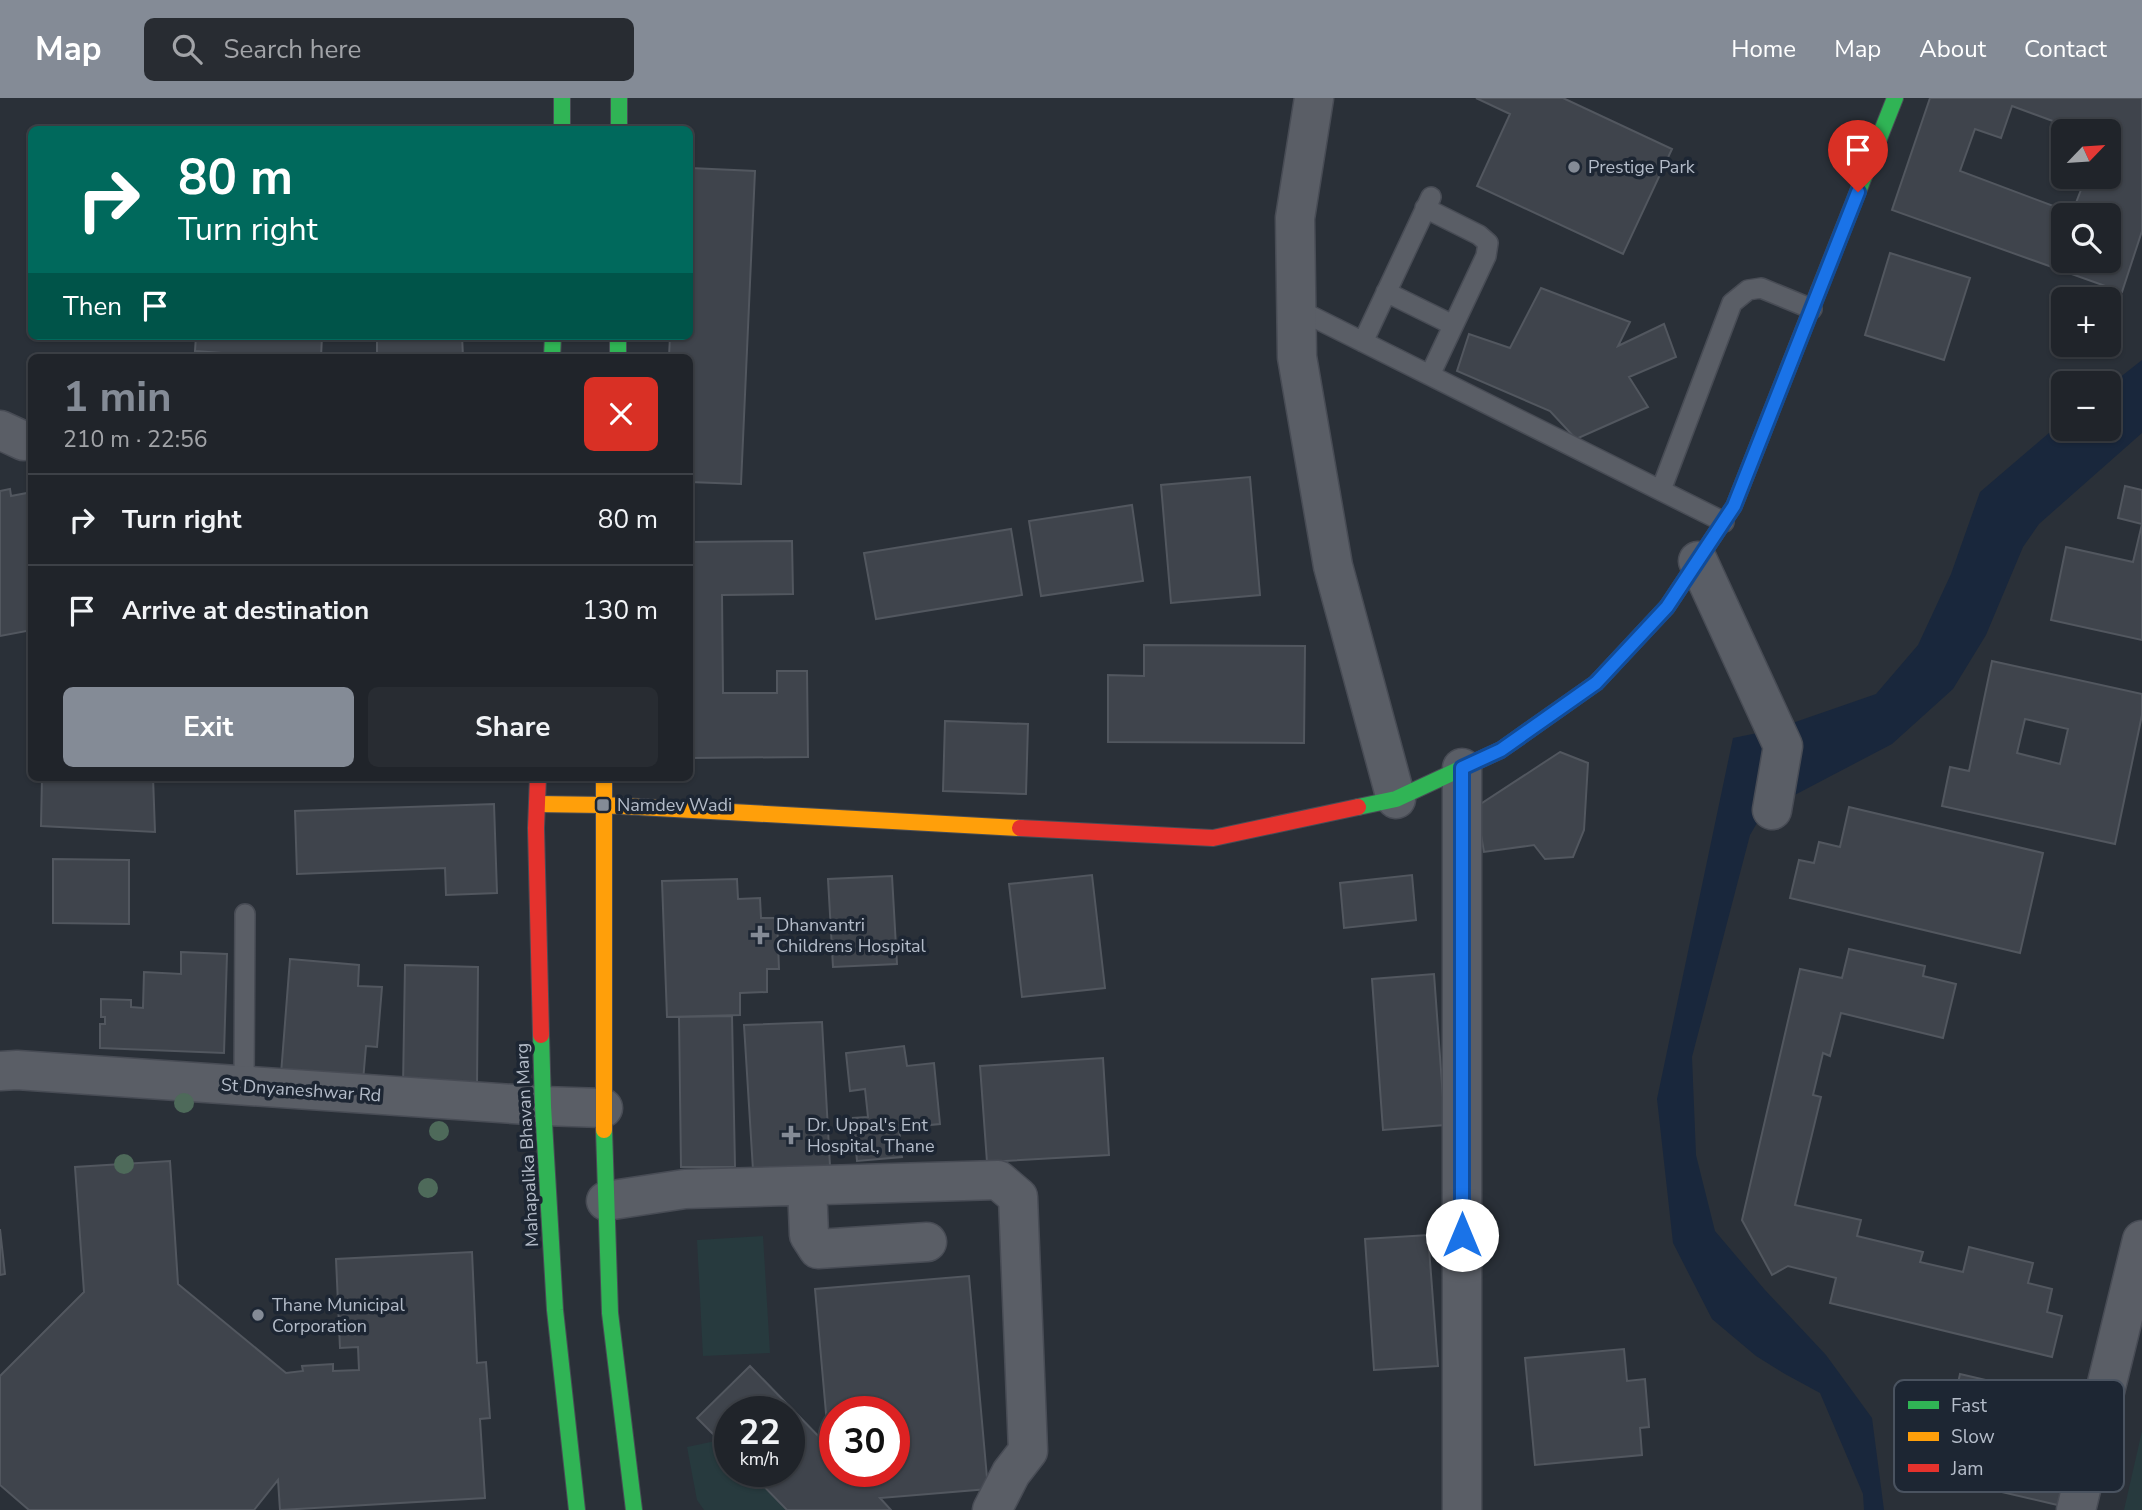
<!DOCTYPE html>
<meta charset="utf-8">
<style>
:root{--surface:#20242a;--page:#282c32;--text:#f1f3f6;--muted:#a2a4a8;--line:#3d4147;--accent:#848b96}
body{margin:0;font-family:"Nunito Sans",sans-serif;background:var(--page);color:var(--text);height:100vh;display:flex;flex-direction:column;font-size:26px;white-space:nowrap}
*{box-sizing:border-box;margin:0}
p{font-size:23px;color:var(--muted)}
.icon{flex:none;width:38px;height:38px;fill:none;stroke:currentColor;stroke-width:2;stroke-linecap:round;stroke-linejoin:round}
.map{position:relative;flex:1;overflow:hidden}
.drawer{position:absolute;left:28px;top:256px;width:665px;height:427px;display:flex;flex-direction:column;background:var(--surface);border-radius:10px;box-shadow:0 2px 5px #0004,0 0 0 2px var(--line)}
.drawer>*{flex:none}
.banner{position:absolute;left:28px;top:28px;width:665px;height:214px;border-radius:10px;box-shadow:0 2px 5px #0004,0 0 0 2px var(--line);background:#00695c;color:#fff;overflow:hidden}
.needle{width:46px;rotate:65deg}
.buttons{position:absolute;left:2051px;top:21px;display:grid;gap:14px}
.buttons a{display:grid;place-items:center;width:70px;height:70px;border-radius:10px;background:var(--surface);box-shadow:0 2px 5px #0004,0 0 0 2px var(--line);font-size:35px}
.speed{position:absolute;left:714px;top:1298px;display:flex;gap:14px;font-size:35px;font-weight:700;text-align:center}
.speed>*{display:grid;place-content:center;width:91px;height:91px;border-radius:50%;background:var(--surface);box-shadow:0 2px 5px #0004,0 0 0 2px var(--line);line-height:1}
.speed small{font-size:18px;font-weight:400}
.speed .limit{border:10px solid #d22;background:#fff;color:#111}
.pin{position:absolute;display:grid;place-items:center;width:60px;height:60px;color:#fff;margin:-72px -30px;border-radius:50% 50% 50% 0;rotate:-45deg;box-shadow:0 0 7px #0007}
.pin .icon{rotate:45deg}
.me{position:absolute;width:77px;margin:-38px;rotate:0deg;stroke-linejoin:round;filter:drop-shadow(0 0 5px #0008)}
.turn{display:flex;align-items:center;gap:24px;height:147px;padding:0 35px;font-size:32px}
.turn .icon{width:91px;height:91px;stroke-width:2.5}
.turn b{display:block;font-size:49px;line-height:60px}
.then{display:flex;align-items:center;height:66px;padding:0 35px;background:#0003;gap:14px;font-size:26px}
.round{display:grid;place-items:center;flex:none;width:74px;height:74px;border-radius:10px;background:var(--page)}
.summary{display:flex;align-items:center;justify-content:space-between;height:119px;padding:0 35px}
h1{font-size:42px;font-weight:700;line-height:52px;color:var(--accent)}
.action{display:flex;gap:14px;margin-top:auto;padding:14px 35px}
.action a{flex:1;height:80px;border-radius:10px;background:var(--accent);color:#fff;font-size:28px;font-weight:700;line-height:80px;text-align:center}
.action a+a{background:var(--page);color:var(--text)}
ul{padding:0;list-style:none}
li{display:flex;align-items:center;gap:21px;height:91px;padding:0 35px;border-top:2px solid var(--line)}
li div{flex:1}
li b{display:block;font-size:26px}
li em{font-style:normal}
header{display:flex;align-items:center;gap:42px;box-sizing:border-box;height:98px;padding:0 35px;background:var(--accent);color:#fff}
header strong{font-size:33px}
nav{display:flex;gap:38px;margin-inline-start:auto;font-size:24px}
.search{width:490px;height:63px;background:var(--page);display:flex;align-items:center;gap:18px;box-sizing:border-box;padding:0 24px;border-radius:10px;color:var(--muted);font-size:26px}
.map>svg:first-child{display:block}
.green{fill:#273a3e}
.water{fill:#19273c}
.building{fill:#3f444c;stroke:#52575f;stroke-width:2;fill-rule:evenodd}
.lines{fill:none;stroke-linecap:round;stroke-linejoin:round}
.lane-casing{stroke:#484c55;stroke-width:22}
.street-casing{stroke:#484c55;stroke-width:41}
.fast-casing{stroke:#484c55;stroke-width:18}
.slow-casing{stroke:#484c55;stroke-width:18}
.jam-casing{stroke:#484c55;stroke-width:18}
.lane{stroke:#5a5e66;stroke-width:19}
.street{stroke:#5a5e66;stroke-width:38}
.fast{stroke:#30b455;stroke-width:16}
.slow{stroke:#ff9f0a;stroke-width:16}
.jam{stroke:#e5322d;stroke-width:16}
.tree{fill:#4e6a5a}
.route-casing{stroke:#114b97;stroke-width:18}
.route{stroke:#1a73e8;stroke-width:12}
.poi-dot{fill:#848b96;stroke:#1d2633;stroke-width:2.5}
.labels{text-anchor:middle;stroke-width:7;stroke-linejoin:round;paint-order:stroke}
.poi-label{font-size:18px;fill:#b4bcc9;stroke:#1d2633;text-anchor:start}
.street-label{font-size:18px;fill:#b4bcc9;stroke:#1d2633}
.key{fill:#1d2633;stroke:#4a5360;stroke-width:2}
.key-label{font-size:19px;fill:#b4bcc9}
</style>
<header>
<strong>Map</strong>
<div class="search"><svg class="icon" aria-label="search" viewBox="0 0 24 24"><circle cx="10" cy="10" r="6"/><path d="M15 15l6 6"/></svg>Search here</div>
<nav><a>Home</a><a>Map</a><a>About</a><a>Contact</a></nav>
</header>
<div class="map">
<svg width="2142" height="1412" viewBox="0 0 2142 1412">
<rect width="100%" height="100%" fill="#2a3038"/>
<path class="green" d="M 763,1138 L 770,1255 L 703,1258 L 697,1142 Z
M 2142,1333 L 2142,1412 L 2124,1412 Z
M 730,1340 L 730,1374 L 777,1374 L 814,1412 L 704,1412 L 697,1402 L 687,1349 Z"/>
<path class="water" d="M 2142,262 L 2142,335 L 2039,426 L 2023,449 L 1986,537 L 1953,591 L 1892,646 L 1764,713 L 1750,737 L 1692,959 L 1696,1057 L 1715,1133 L 1765,1192 L 1826,1257 L 1872,1320 L 1884,1412 L 1864,1412 L 1863,1396 L 1820,1295 L 1785,1276 L 1756,1258 L 1712,1221 L 1673,1145 L 1657,1001 L 1733,640 L 1772,632 L 1876,596 L 1918,547 L 1951,476 L 1980,394 L 2063,323 L 2063,331 L 2109,331 L 2109,288 Z"/>
<path class="building" d="M 1476,0 L 1563,0 L 1672,51 L 1623,156 L 1477,88 L 1510,16 Z
M 1930,0 L 2142,0 L 2142,133 L 2122,194 L 1892,112 ZM 2012,8 L 2080,33 L 2109,33 L 2109,79 L 2086,79 L 2072,115 L 1960,73 L 1975,31 L 2001,40 ZM 2063,117 L 2109,117 L 2109,163 L 2063,163 Z
M 690,70 L 755,73 L 741,386 L 690,384 L 690,259 L 669,259 L 670,238 L 690,238 Z
M 1890,155 L 1970,180 L 1944,262 L 1865,237 Z
M 1541,190 L 1630,224 L 1618,248 L 1664,226 L 1676,259 L 1629,279 L 1648,309 L 1576,341 L 1550,313 L 1457,273 L 1469,236 L 1510,250 Z
M 196,238 L 322,238 L 321,259 L 277,259 L 195,253 Z
M 377,238 L 462,238 L 463,259 L 377,259 Z
M 1250,379 L 1260,497 L 1171,505 L 1161,387 Z
M 2125,388 L 2142,392 L 2142,542 L 2051,522 L 2066,449 L 2133,464 L 2142,426 L 2118,420 Z
M 10,391 L 11,398 L 32,394 L 32,532 L 0,538 L 0,393 Z
M 1132,407 L 1143,483 L 1041,498 L 1029,423 Z
M 1011,431 L 1022,497 L 876,521 L 864,455 Z
M 792,443 L 793,496 L 722,497 L 723,595 L 777,595 L 777,573 L 807,573 L 808,659 L 690,660 L 690,444 Z
M 1144,547 L 1305,548 L 1304,645 L 1108,644 L 1108,577 L 1144,578 Z
M 1992,563 L 2142,596 L 2142,617 L 2115,746 L 1942,708 L 1950,669 L 1969,673 ZM 2025,621 L 2068,631 L 2060,666 L 2017,655 Z
M 945,623 L 1028,626 L 1026,696 L 943,693 Z
M 1560,654 L 1588,665 L 1584,732 L 1573,759 L 1545,761 L 1534,747 L 1484,754 L 1476,709 Z
M 42,679 L 153,679 L 155,734 L 41,728 Z
M 494,706 L 497,795 L 446,797 L 445,770 L 297,776 L 295,713 Z
M 1849,709 L 2043,755 L 2020,855 L 1790,800 L 1799,762 L 1814,765 L 1819,744 L 1840,749 Z
M 53,761 L 129,762 L 129,826 L 53,825 Z
M 1092,777 L 1105,890 L 1022,899 L 1009,786 Z
M 1412,777 L 1416,822 L 1344,830 L 1340,785 Z
M 892,778 L 897,866 L 833,869 L 828,781 Z
M 737,781 L 738,801 L 760,800 L 761,820 L 777,820 L 779,871 L 767,871 L 767,894 L 740,895 L 740,917 L 667,919 L 662,783 Z
M 1849,851 L 1925,868 L 1923,878 L 1956,886 L 1943,940 L 1841,915 L 1830,958 L 1823,955 L 1813,997 L 1821,999 L 1795,1107 L 1861,1122 L 1857,1138 L 1923,1154 L 1920,1164 L 1963,1174 L 1969,1149 L 2033,1165 L 2028,1185 L 2052,1191 L 2047,1214 L 2062,1218 L 2052,1259 L 1830,1205 L 1836,1180 L 1788,1168 L 1772,1177 L 1742,1122 L 1800,871 L 1842,880 Z
M 181,854 L 227,856 L 224,955 L 100,950 L 100,926 L 105,926 L 105,919 L 101,919 L 101,901 L 131,902 L 131,909 L 143,910 L 144,874 L 181,876 Z
M 290,861 L 359,867 L 358,888 L 382,889 L 377,949 L 366,948 L 363,983 L 281,976 Z
M 405,867 L 478,869 L 477,990 L 403,989 Z
M 1434,876 L 1445,1027 L 1383,1032 L 1372,881 Z
M 732,918 L 735,1069 L 681,1069 L 679,919 Z
M 822,924 L 830,1068 L 753,1072 L 744,927 Z
M 904,948 L 907,968 L 934,965 L 940,1026 L 899,1030 L 902,1059 L 857,1063 L 853,1020 L 868,1019 L 865,991 L 850,993 L 846,955 Z
M 1103,960 L 1109,1057 L 987,1064 L 980,968 Z
M 170,1063 L 178,1186 L 286,1275 L 303,1273 L 302,1268 L 333,1266 L 333,1273 L 359,1272 L 358,1249 L 340,1250 L 336,1161 L 472,1154 L 477,1265 L 486,1264 L 490,1320 L 480,1321 L 485,1400 L 280,1412 L 278,1382 L 254,1412 L 29,1412 L 0,1387 L 0,1278 L 84,1194 L 75,1069 Z
M 0,1131 L 5,1176 L 0,1177 Z
M 1428,1137 L 1438,1268 L 1374,1272 L 1365,1141 Z
M 969,1178 L 988,1391 L 880,1400 L 891,1412 L 787,1412 L 750,1374 L 789,1374 L 789,1314 L 730,1314 L 730,1353 L 697,1320 L 750,1268 L 829,1349 L 815,1191 ZM 835,1314 L 894,1314 L 894,1374 L 835,1374 Z
M 1624,1251 L 1627,1283 L 1645,1281 L 1649,1329 L 1640,1330 L 1642,1357 L 1535,1367 L 1525,1260 Z
M 1960,1276 L 2089,1306 L 2066,1409 L 1937,1379 Z"/>
<g class="lines">
<g class="lane-casing">
<path id="lane" d="M 1425,110 L 1479,137 L 1488,145 L 1486,158 L 1430,277
M 1386,194 L 1453,227
M 1297,211 L 1724,424
M 1363,244 L 1431,99
M 1661,392 L 1732,205 L 1748,192 L 1761,190 L 1812,211
M 244,988 L 245,816"/>
</g>
<g class="street-casing">
<path id="street" d="M 1314,0 L 1295,120 L 1297,259 L 1333,468 L 1396,701
M 0,332 L 24,343 L 32,342
M 1698,463 L 1783,648 L 1772,712
M 1462,670 L 1462,1412
M 0,973 L 17,972 L 543,1008 L 603,1010
M 807,1088 L 809,1137 L 818,1151 L 927,1144
M 606,1103 L 685,1091 L 998,1082 L 1018,1099 L 1028,1353 L 1011,1375 L 992,1412
M 2076,1412 L 2142,1142"/>
</g>
<g class="fast-casing">
<path id="fast" d="M 562,0 L 562,32
M 619,0 L 619,32
M 1819,192 L 1895,0
M 618,238 L 618,259
M 552,259 L 553,238
M 1358,709 L 1396,701 L 1501,652 L 1596,585 L 1667,509
M 541,937 L 543,1008 L 555,1212 L 577,1412
M 604,1032 L 610,1215 L 634,1412"/>
</g>
<g class="slow-casing">
<path id="slow" d="M 537,706 L 603,707 L 1020,730
M 604,1032 L 604,679"/>
</g>
<g class="jam-casing">
<path id="jam" d="M 1667,509 L 1734,408 L 1819,192
M 538,679 L 536,730 L 541,937
M 1020,730 L 1213,740 L 1358,709"/>
</g>
<use href="#lane" class="lane"/>
<use href="#street" class="street"/>
<use href="#fast" class="fast"/>
<use href="#slow" class="slow"/>
<use href="#jam" class="jam"/>
</g>
<g class="tree">
<circle cx="184" cy="1005" r="10"/>
<circle cx="439" cy="1033" r="10"/>
<circle cx="124" cy="1066" r="10"/>
<circle cx="428" cy="1090" r="10"/>
</g>
<g class="lines">
<g class="route-casing">
<path id="route" d="M 1462,1137 L 1462,670 L 1501,652 L 1596,585 L 1667,509 L 1734,408 L 1858,94"/>
</g>
<use href="#route" class="route"/>
</g>
<g class="poi-dot">
<circle cx="1574" cy="69" r="7"/>
<rect x="596" y="700" width="14" height="14" rx="3.5"/>
<path d="M756.5 826.5h7v7h7v7h-7v7h-7v-7h-7v-7h7z"/>
<path d="M787.5 1026.5h7v7h7v7h-7v7h-7v-7h-7v-7h7z"/>
<circle cx="258" cy="1217" r="7"/>
</g>
<g class="labels">
<g class="poi-label">
<text x="1588" y="75">Prestige Park</text>
<text x="617" y="713">Namdev Wadi</text>
<text x="776" y="833">Dhanvantri<tspan x="776" dy="21">Childrens Hospital</tspan></text>
<text x="807" y="1033">Dr. Uppal's Ent<tspan x="807" dy="21">Hospital, Thane</tspan></text>
<text x="272" y="1213">Thane Municipal<tspan x="272" dy="21">Corporation</tspan></text>
</g>
<g class="street-label">
<text transform="translate(301 992) rotate(4)" y="6">St Dnyaneshwar Rd</text>
<text transform="translate(527 1047) rotate(-93)" y="6">Mahapalika Bhavan Marg</text>
</g>
</g>
<rect x="1894" y="1282" width="230" height="112" rx="10" class="key"/>
<rect x="1908" y="1303" width="31" height="8" fill="#30b455"/>
<rect x="1908" y="1334" width="31" height="9" fill="#ff9f0a"/>
<rect x="1908" y="1366" width="31" height="8" fill="#e5322d"/>
<g class="key-label">
<text x="1951" y="1314">Fast</text>
<text x="1951" y="1345">Slow</text>
<text x="1951" y="1377">Jam</text>
</g>
</svg>
<div class="buttons">
<a><svg class="needle" viewBox="-14 -14 28 28"><path d="M0-13l5 13h-10z" fill="#e53935"/><path d="M0 13l5-13h-10z" fill="#a2a4a8"/></svg></a>
<a><svg class="icon" aria-label="search" viewBox="0 0 24 24"><circle cx="10" cy="10" r="6"/><path d="M15 15l6 6"/></svg></a>
<a>+</a>
<a>−</a>
</div>
<div class="speed"><div>22<small>km/h</small></div><div class="limit">30</div></div>
<div class="pin" style="left:1858px;top:94px;background:#d93025"><svg class="icon" aria-label="arrive" viewBox="0 0 24 24"><path d="M6 21V4h12l-3 4 3 4H6"/></svg></div>
<svg class="me" style="left:1462px;top:1137px" viewBox="-20 -20 40 40"><circle r="19" fill="#fff"/><path d="M0-13L10 11 0 6-10 11z" fill="#1a73e8"/></svg>
<div class="banner">
<div class="turn"><svg class="icon" aria-label="right" viewBox="0 0 24 24"><path d="M7 20v-9h11M14 6l5 5-5 5"/></svg><div><b>80 m</b>Turn right</div></div>
<div class="then">Then<svg class="icon" aria-label="arrive" viewBox="0 0 24 24"><path d="M6 21V4h12l-3 4 3 4H6"/></svg></div>
</div>
<section class="drawer">
<div class="summary"><div><h1>1 min</h1><p>210 m · 22:56</p></div><a class="round" style="background:#d93025;color:#fff"><svg class="icon" aria-label="close" viewBox="0 0 24 24"><path d="M6 6l12 12M18 6L6 18"/></svg></a></div>
<ul>
<li><svg class="icon" aria-label="right" viewBox="0 0 24 24"><path d="M7 20v-9h11M14 6l5 5-5 5"/></svg><div><b>Turn right</b></div><em>80 m</em></li>
<li><svg class="icon" aria-label="arrive" viewBox="0 0 24 24"><path d="M6 21V4h12l-3 4 3 4H6"/></svg><div><b>Arrive at destination</b></div><em>130 m</em></li>
</ul>
<div class="action"><a>Exit</a><a>Share</a></div>
</section>
</div>
